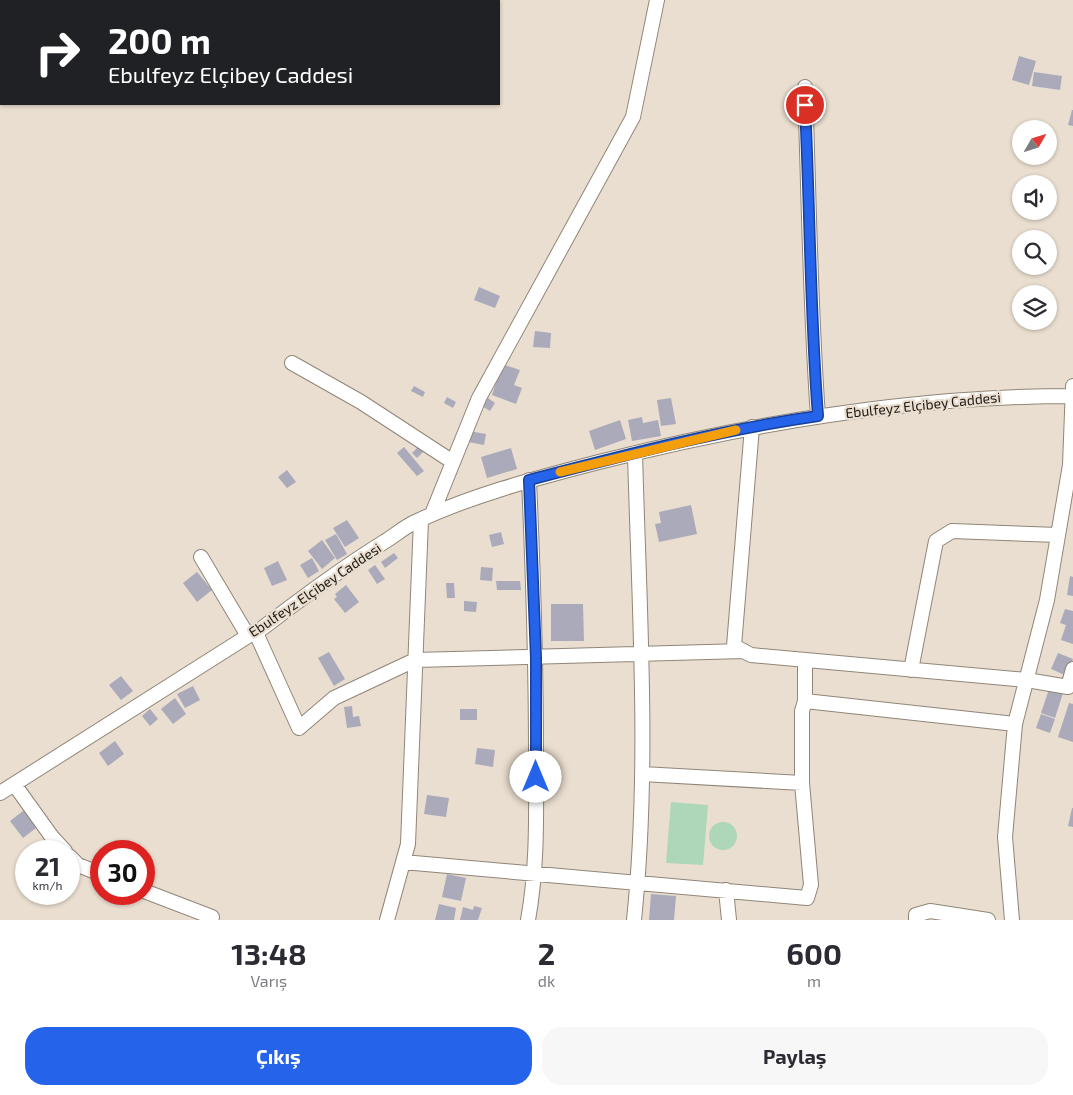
<!DOCTYPE html>
<html lang="tr">
<meta charset="utf-8">
<style>
:root{--surface:#fff;--page:#f7f7f7;--text:#2b2b33;--muted:#7c7c81;--accent:#2563eb}
body{margin:0;font-family:"Exo 2",sans-serif;background:var(--page);color:var(--text);height:100vh;display:flex;flex-direction:column;font-size:19px;white-space:nowrap}
*{box-sizing:border-box;margin:0}
p{font-size:16px;color:var(--muted)}
.icon{flex:none;width:28px;height:28px;fill:none;stroke:currentColor;stroke-width:2;stroke-linecap:round;stroke-linejoin:round}
.map{position:relative;height:920px;overflow:hidden}
.sheet{display:flex;flex-direction:column;background:var(--surface);flex:1}
.sheet>*{flex:none}
.top-card{position:absolute;left:0px;top:0px;width:500px;height:105px;box-shadow:0 1px 4px #0004;background:#202124;color:#fff;overflow:hidden}
.needle{width:32px;rotate:51deg}
.buttons{position:absolute;left:1012px;top:120px;display:grid;gap:10px}
.buttons a{display:grid;place-items:center;width:45px;height:45px;border-radius:50%;background:var(--surface);box-shadow:0 1px 4px #0004;font-size:25px}
.speed{position:absolute;left:15px;top:840px;display:flex;gap:10px;font-size:25px;font-weight:700;text-align:center}
.speed>*{display:grid;place-content:center;width:65px;height:65px;border-radius:50%;background:var(--surface);box-shadow:0 1px 4px #0004;line-height:1}
.speed small{font-size:12px;font-weight:400}
.speed .limit{border:8px solid #d22;background:#fff;color:#111}
.pin{position:absolute;display:grid;place-items:center;width:42px;height:42px;color:#fff;margin:-21px;border:2px solid #fff;border-radius:50%;box-shadow:0 1px 5px #0007}
.me{position:absolute;width:55px;margin:-28px;rotate:0deg;stroke-linejoin:round;filter:drop-shadow(0 0 4px #0008)}
.turn{display:flex;align-items:center;gap:18px;height:105px;padding:0 25px;font-size:22px}
.turn .icon{width:65px;height:65px;stroke-width:2.5}
.turn b{display:block;font-size:35px;line-height:42px}
.eta{display:flex;justify-content:space-evenly;align-items:center;height:85px;text-align:center}
.eta b{font-size:30px;font-weight:700;line-height:35px}
.action{display:flex;gap:10px;margin-top:auto;padding:10px 25px}
.action a{flex:1;height:58px;border-radius:20px;background:var(--accent);color:#fff;font-size:20px;font-weight:700;line-height:58px;text-align:center}
.action a+a{background:var(--page);color:var(--text)}
.map>svg:first-child{display:block}
.green{fill:#add7b8}
.building{fill:#aab}
.lines{fill:none;stroke-linecap:round;stroke-linejoin:round}
.minor-casing{stroke:#908678;stroke-width:16}
.minor{stroke:#fff;stroke-width:14}
.route-casing{stroke:#184099;stroke-width:12}
.route{stroke:#2563eb;stroke-width:9}
.slow{stroke:#f59e0b;stroke-width:9}
.labels{text-anchor:middle;stroke-width:4.5;stroke-linejoin:round;paint-order:stroke}
.street-label{font-size:14px;fill:#1c1813;stroke:#e9decf}
</style>
<div class="map">
<svg width="1073" height="920" viewBox="0 0 1073 920">
<rect width="100%" height="100%" fill="#e9decf"/>
<path class="green" d="M 671,802 L 708,805 L 703,865 L 666,863 Z
M709 836a14 14 0 1 1 28 0a14 14 0 1 1-28 0Z"/>
<path class="building" d="M 1019,56 L 1036,61 L 1029,85 L 1012,80 Z
M 1034,72 L 1062,76 L 1060,90 L 1032,86 Z
M 1072,110 L 1073,110 L 1073,126 L 1068,125 Z
M 479,287 L 500,296 L 495,308 L 474,300 Z
M 535,331 L 551,333 L 550,348 L 533,347 Z
M 502,364 L 520,370 L 514,385 L 522,388 L 516,404 L 492,395 Z
M 414,386 L 425,392 L 423,397 L 411,391 Z
M 447,397 L 456,402 L 453,408 L 444,403 Z
M 488,398 L 495,403 L 490,411 L 482,406 Z
M 671,398 L 676,424 L 661,426 L 657,400 Z
M 642,417 L 643,423 L 658,420 L 661,436 L 632,441 L 628,420 Z
M 620,420 L 626,439 L 595,450 L 589,431 Z
M 469,431 L 486,434 L 484,445 L 468,442 Z
M 419,446 L 424,451 L 417,458 L 412,453 Z
M 404,447 L 424,471 L 417,476 L 397,453 Z
M 511,448 L 517,469 L 487,478 L 481,457 Z
M 287,470 L 296,482 L 287,488 L 278,477 Z
M 691,505 L 697,534 L 659,542 L 655,524 L 661,523 L 659,512 Z
M 347,520 L 359,538 L 345,547 L 333,528 Z
M 501,532 L 504,544 L 492,547 L 489,535 Z
M 336,534 L 347,554 L 337,560 L 325,540 Z
M 322,540 L 335,558 L 322,569 L 308,551 Z
M 394,553 L 398,558 L 385,568 L 381,562 Z
M 312,558 L 319,571 L 308,578 L 300,565 Z
M 278,561 L 287,580 L 272,586 L 264,568 Z
M 375,565 L 385,579 L 377,584 L 368,570 Z
M 481,567 L 493,568 L 492,581 L 480,580 Z
M 197,572 L 212,590 L 197,602 L 183,583 Z
M 1070,576 L 1073,577 L 1073,596 L 1067,595 Z
M 496,581 L 520,581 L 521,590 L 497,590 Z
M 446,583 L 454,583 L 455,598 L 447,598 Z
M 346,585 L 359,602 L 345,613 L 334,599 L 337,597 L 335,594 Z
M 464,601 L 477,602 L 476,612 L 464,611 Z
M 551,604 L 583,604 L 584,641 L 551,641 Z
M 1065,609 L 1073,611 L 1073,644 L 1061,640 L 1066,625 L 1060,623 Z
M 329,652 L 345,679 L 334,686 L 318,658 Z
M 1058,653 L 1073,659 L 1067,676 L 1051,669 Z
M 121,676 L 133,691 L 121,700 L 109,685 Z
M 193,686 L 200,700 L 185,708 L 177,694 Z
M 1050,686 L 1064,690 L 1055,718 L 1041,713 Z
M 175,698 L 186,714 L 173,724 L 161,709 Z
M 1069,703 L 1073,704 L 1073,742 L 1058,737 Z
M 352,706 L 353,717 L 359,716 L 361,726 L 347,728 L 344,707 Z
M 150,709 L 158,719 L 150,726 L 142,716 Z
M 460,709 L 477,709 L 477,720 L 460,720 Z
M 1041,714 L 1055,719 L 1050,733 L 1036,728 Z
M 115,741 L 124,754 L 108,766 L 99,753 Z
M 477,748 L 495,750 L 493,767 L 475,764 Z
M 427,795 L 449,798 L 446,817 L 424,814 Z
M 27,808 L 40,825 L 23,838 L 10,821 Z
M 1072,808 L 1073,808 L 1073,827 L 1068,826 Z
M 447,874 L 466,878 L 461,901 L 442,897 Z
M 651,894 L 676,896 L 674,920 L 649,920 Z
M 439,904 L 456,908 L 454,920 L 435,920 Z
M 474,906 L 482,908 L 478,920 L 460,920 L 463,907 L 473,910 Z"/>
<g class="lines">
<g class="minor-casing">
<path id="minor" d="M 198,0 L 198,1
M 288,1 L 293,0
M 805,87 C 809,197 810,307 818,416
M 292,363 L 361,402 L 453,462
M 752,427 L 734,646 L 751,655 L 1027,680 L 1068,687 L 1073,669
M 432,514 L 479,398 L 633,117 L 657,0
M 201,557 L 248,636
M 256,633 L 299,728 L 334,698 L 415,660 L 744,651
M 911,670 L 936,541 L 952,531 L 1058,535
M 805,701 L 1015,724
M 642,774 L 802,783
M 14,784 L 52,837 L 65,851
M 0,793 L 248,636 L 256,633 C 298,601 339,570 384,542 C 394,536 403,528 413,523 C 474,494 538,478 603,461 C 757,422 915,396 1073,396
M 69,856 L 78,865 L 101,874
M 403,862 L 807,898 L 811,885 L 802,783 L 802,711 L 805,701 L 805,660
M 726,890 L 729,920
M 144,891 L 212,917
M 387,920 L 408,844 L 421,520
M 528,920 C 538,865 536,809 536,753 C 536,662 533,571 529,480
M 634,920 C 650,765 639,608 635,453
M 916,920 L 916,915 L 930,911 L 988,920
M 1012,920 L 1005,837 L 1015,724 L 1047,600 L 1070,465 L 1073,386"/>
</g>
<use href="#minor" class="minor"/>
</g>
<g class="lines">
<g class="route-casing">
<path id="route" d="M 536,777 L 536,658 L 529,480 C 625,455 720,430 818,416 C 810,313 810,209 805,105"/>
</g>
<use href="#route" class="route"/>
<path class="slow" d="M 560,472 L 736,430"/>
</g>
<g class="labels">
<g class="street-label">
<text transform="translate(923 405) rotate(-6)" y="5">Ebulfeyz Elçibey Caddesi</text>
<text transform="translate(315 590) rotate(-34)" y="5">Ebulfeyz Elçibey Caddesi</text>
</g>
</g>
</svg>
<div class="buttons">
<a><svg class="needle" viewBox="-14 -14 28 28"><path d="M0-13l5 13h-10z" fill="#e53935"/><path d="M0 13l5-13h-10z" fill="#7c7c81"/></svg></a>
<a><svg class="icon" aria-label="sound" viewBox="0 0 24 24"><path d="M4 9h4l5-4v14l-5-4H4zM17 9q2 3 0 6"/></svg></a>
<a><svg class="icon" aria-label="search" viewBox="0 0 24 24"><circle cx="10" cy="10" r="6"/><path d="M15 15l6 6"/></svg></a>
<a><svg class="icon" aria-label="layers" viewBox="0 0 24 24"><path d="M12 4l9 5-9 5-9-5zM3 14l9 5 9-5"/></svg></a>
</div>
<div class="speed"><div>21<small>km/h</small></div><div class="limit">30</div></div>
<div class="pin" style="left:805px;top:105px;background:#d93025"><svg class="icon" aria-label="arrive" viewBox="0 0 24 24"><path d="M6 21V4h12l-3 4 3 4H6"/></svg></div>
<svg class="me" style="left:536px;top:777px" viewBox="-20 -20 40 40"><circle r="19" fill="#fff"/><path d="M0-13L10 11 0 6-10 11z" fill="#2563eb"/></svg>
<div class="top-card">
<div class="turn"><svg class="icon" aria-label="right" viewBox="0 0 24 24"><path d="M7 20v-9h11M14 6l5 5-5 5"/></svg><div><b>200 m</b>Ebulfeyz Elçibey Caddesi</div></div>
</div>
</div>
<section class="sheet">
<div class="eta">
<div><b>13:48</b><p>Varış</p></div>
<div><b>2</b><p>dk</p></div>
<div><b>600</b><p>m</p></div>
</div>
<div class="action"><a>Çıkış</a><a>Paylaş</a></div>
</section>
